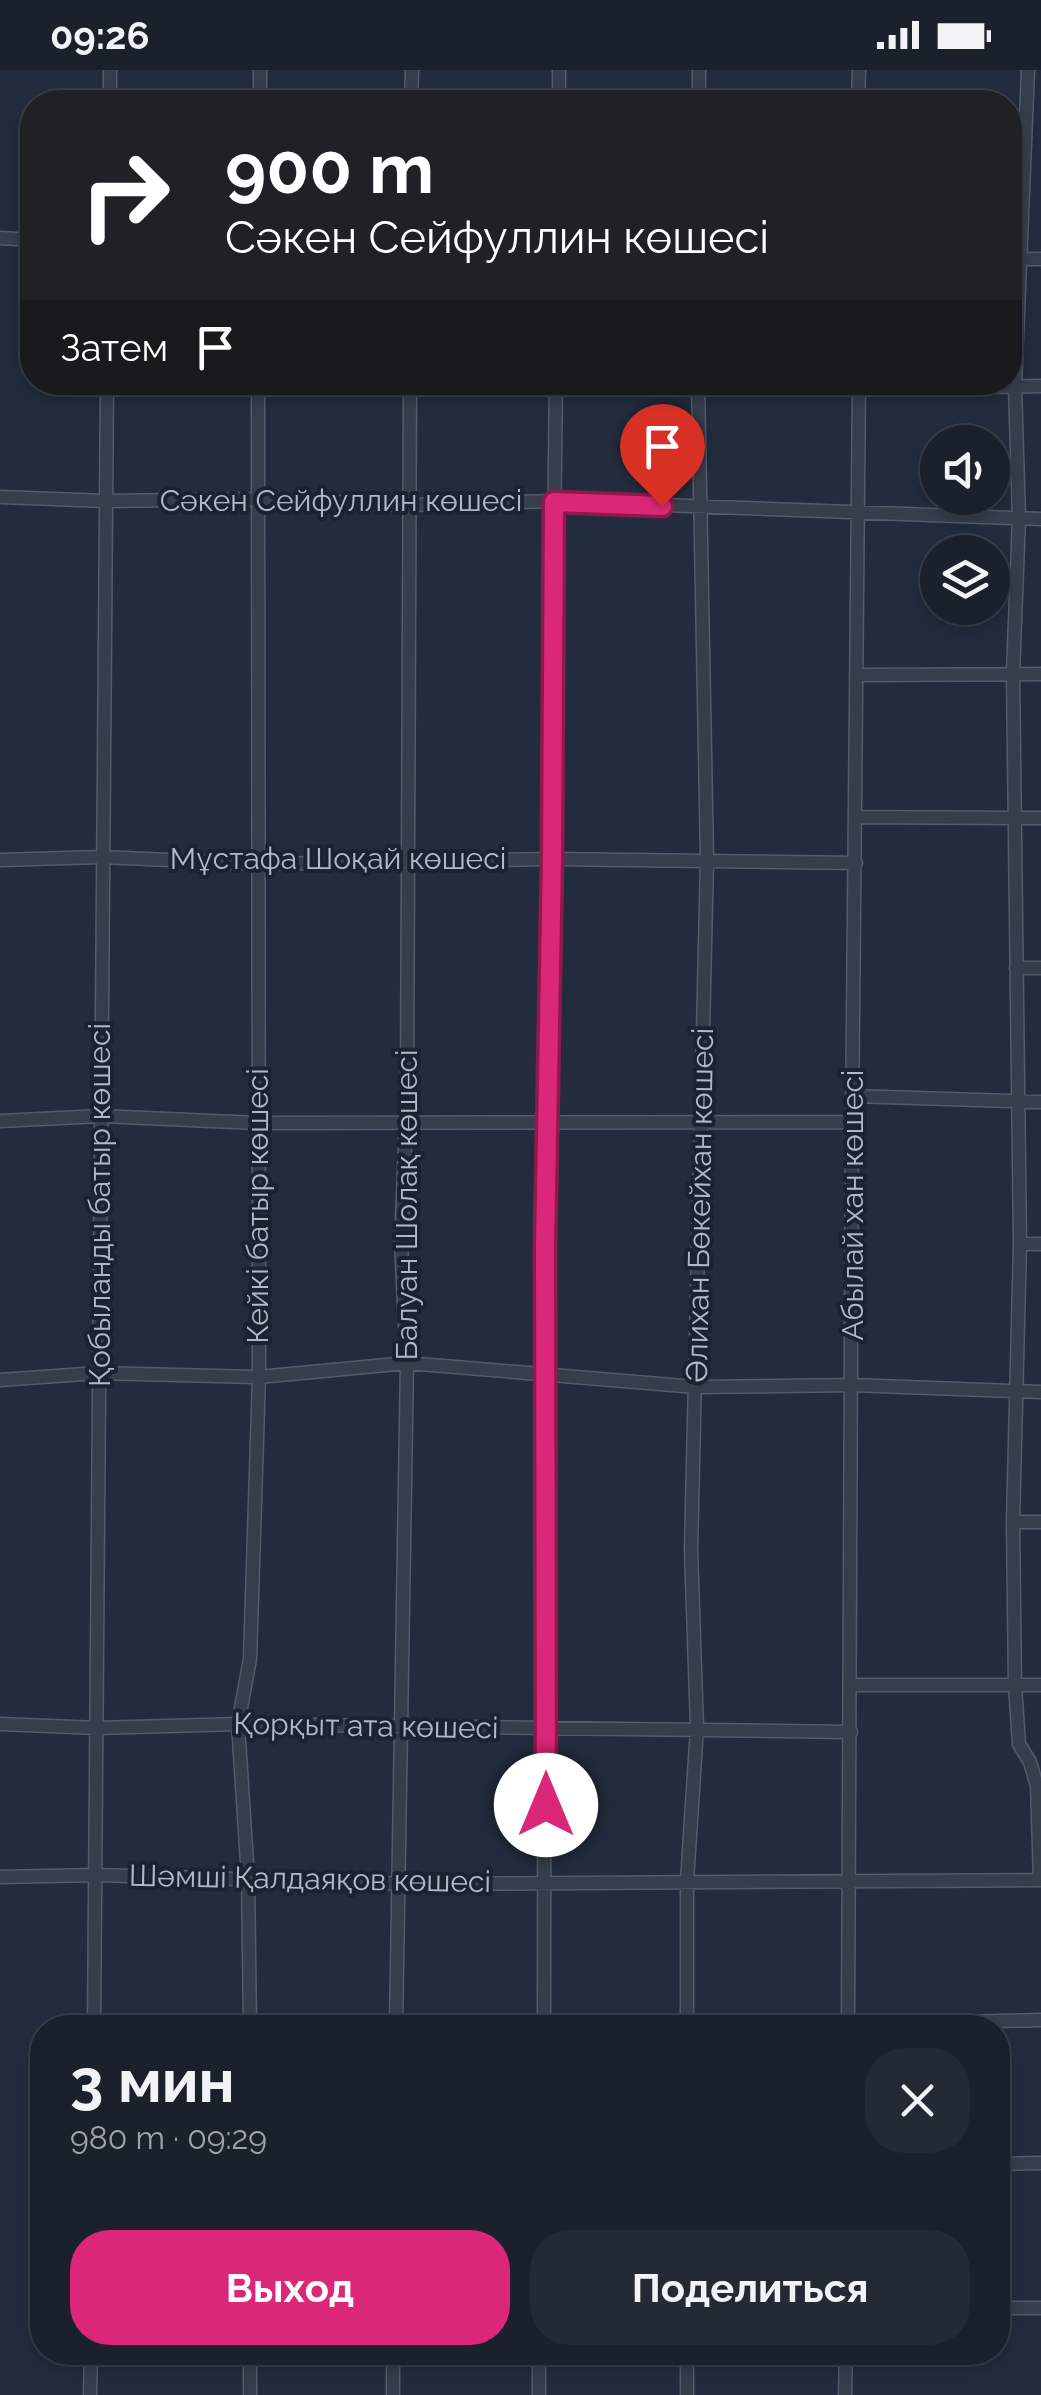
<!DOCTYPE html>
<html lang="ru">
<meta charset="utf-8">
<style>
:root{--surface:#1a212d;--page:#232935;--text:#f1f3f6;--muted:#9fa3aa;--line:#383e49;--accent:#db2777}
body{margin:0;font-family:Raleway,sans-serif;background:var(--page);color:var(--text);height:100vh;display:flex;flex-direction:column;font-size:38px;white-space:nowrap}
*{box-sizing:border-box;margin:0}
p{font-size:32px;color:var(--muted)}
.icon{flex:none;width:55px;height:55px;fill:none;stroke:currentColor;stroke-width:2;stroke-linecap:round;stroke-linejoin:round}
.map{position:relative;flex:1;overflow:hidden}
.drawer{position:absolute;left:30px;top:1945px;width:980px;height:350px;display:flex;flex-direction:column;background:var(--surface);border-radius:40px;box-shadow:0 5px 15px #0003,0 0 0 2px var(--line)}
.drawer>*{flex:none}
.hud{position:absolute;left:20px;top:20px;width:1002px;height:305px;border-radius:40px;box-shadow:0 5px 15px #0003,0 0 0 2px var(--line);background:#202124;color:#fff;overflow:hidden}
.controls{position:absolute;left:920px;top:355px;display:grid;gap:20px}
.controls a{display:grid;place-items:center;width:90px;height:90px;border-radius:50%;background:var(--surface);box-shadow:0 5px 15px #0003,0 0 0 2px var(--line);font-size:50px}
.pin{position:absolute;display:grid;place-items:center;width:85px;height:85px;color:#fff;margin:-102px -42px;border-radius:50% 50% 50% 0;rotate:-45deg;box-shadow:0 0 10px #0007}
.pin .icon{rotate:45deg}
.me{position:absolute;width:110px;margin:-55px;rotate:0deg;stroke-linejoin:round;filter:drop-shadow(0 0 8px #0008)}
.turn{display:flex;align-items:center;gap:35px;height:210px;padding:0 40px;font-size:45px}
.turn .icon{width:130px;height:130px;stroke-width:2.5}
.turn b{display:block;font-size:70px;line-height:85px}
.then{display:flex;align-items:center;height:95px;padding:0 40px;background:#0003;gap:20px;font-size:38px}
.round{display:grid;place-items:center;flex:none;width:105px;height:105px;border-radius:40px;background:var(--page)}
.summary{display:flex;align-items:center;justify-content:space-between;height:170px;padding:0 40px}
h1{font-size:60px;font-weight:700;line-height:75px}
.cta{display:flex;gap:20px;margin-top:auto;padding:20px 40px}
.cta a{flex:1;height:115px;border-radius:40px;background:var(--accent);color:#fff;font-size:40px;font-weight:700;line-height:115px;text-align:center}
.cta a+a{background:var(--page);color:var(--text)}
.status{display:flex;justify-content:space-between;align-items:center;height:70px;padding:0 50px;background:var(--surface);direction:ltr}
.status svg{height:28px;fill:currentColor}
.map>svg:first-child{display:block}
.lines{fill:none;stroke-linecap:round;stroke-linejoin:round}
.minor-casing{stroke:#545c6a;stroke-width:15}
.minor{stroke:#363e4c;stroke-width:12}
.route-casing{stroke:#8e194d;stroke-width:25}
.route{stroke:#db2777;stroke-width:18}
.labels{text-anchor:middle;stroke-width:8;stroke-linejoin:round;paint-order:stroke}
.street-label{font-size:30px;fill:#b1b9c8;stroke:#1b2331}
</style>
<div class="status"><b>09:26</b><svg viewBox="0 0 49 12"><path d="M0 12V9h3v3zM5 12V6h3v6zM10 12V3h3v9zM15 12V0h3v12zM26 1h20v11H26zM47 4h2v5h-2z"/></svg></div>
<div class="map">
<svg width="1041" height="2325" viewBox="0 0 1041 2325">
<rect width="100%" height="100%" fill="#222c3c"/>
<g class="lines">
<g class="minor-casing">
<path id="minor" d="M 260,0 L 260,32
M 1028,0 L 1015,316 L 1019,448 L 1013,603 L 1020,1174 L 1013,1452 L 1015,1616 L 1019,1674 L 1030,1692 L 1037,1716 L 1040,1809
M 110,32 L 110,0
M 411,32 L 412,0
M 559,32 L 559,0
M 699,32 L 699,0
M 858,32 L 859,0
M 0,168 L 32,170
M 1010,188 L 1041,189
M 860,319 L 1041,316
M 0,427 L 105,431 L 257,429 L 410,435 L 554,431 L 1041,449
M 859,605 L 1041,604
M 855,747 L 1041,748
M 0,790 L 101,787 L 260,794 L 552,789 L 856,793
M 1016,898 L 1041,898
M 853,1026 L 1041,1032
M 0,1051 L 101,1046 L 257,1053 L 852,1052
M 1020,1174 L 1041,1174
M 0,1310 L 98,1303 L 259,1307 L 407,1293 L 696,1317 L 852,1315 L 1041,1322
M 1013,1452 L 1041,1452
M 852,1615 L 1041,1615
M 0,1654 L 98,1658 L 238,1654 L 851,1662
M 0,1807 L 96,1805 L 415,1814 L 1041,1810
M 848,1955 L 1041,1950
M 94,1958 L 107,312
M 250,1958 L 248,1808 L 238,1654 L 250,1589 L 259,1307 L 258,312
M 396,1958 L 407,1293 L 401,1174 L 407,1026 L 410,312
M 544,1958 L 545,1177 L 556,312
M 687,1958 L 687,1811 L 697,1658 L 691,1480 L 707,789 L 698,312
M 848,1958 L 852,1052 L 859,312
M 998,2094 L 1041,2093
M 998,2238 L 1041,2238
M 90,2325 L 91,2282
M 250,2325 L 250,2282
M 393,2325 L 393,2282
M 539,2325 L 539,2282
M 687,2325 L 687,2282
M 845,2325 L 846,2282"/>
</g>
<use href="#minor" class="minor"/>
</g>
<g class="lines">
<g class="route-casing">
<path id="route" d="M 546,1735 L 545,1177 L 552,789 L 554,432 L 662,436"/>
</g>
<use href="#route" class="route"/>
</g>
<g class="labels">
<g class="street-label">
<text x="341" y="441">Сәкен Сейфуллин көшесі</text>
<text x="338" y="799">Мұстафа Шоқай көшесі</text>
<text transform="translate(100 1135) rotate(-90)" y="10">Қобыланды батыр көшесі</text>
<text transform="translate(407 1135) rotate(-90)" y="10">Балуан Шолақ көшесі</text>
<text transform="translate(700 1135) rotate(-89)" y="10">Әлихан Бөкейхан көшесі</text>
<text transform="translate(853 1135) rotate(-90)" y="10">Абылай хан көшесі</text>
<text transform="translate(258 1136) rotate(-90)" y="10">Кейкі батыр көшесі</text>
<text transform="translate(366 1656) rotate(1)" y="10">Қорқыт ата көшесі</text>
<text transform="translate(310 1809) rotate(1)" y="10">Шәмші Қалдаяқов көшесі</text>
</g>
</g>
</svg>
<div class="controls">
<a><svg class="icon" aria-label="sound" viewBox="0 0 24 24"><path d="M4 9h4l5-4v14l-5-4H4zM17 9q2 3 0 6"/></svg></a>
<a><svg class="icon" aria-label="layers" viewBox="0 0 24 24"><path d="M12 4l9 5-9 5-9-5zM3 14l9 5 9-5"/></svg></a>
</div>
<div class="pin" style="left:662px;top:436px;background:#d93025"><svg class="icon" aria-label="arrive" viewBox="0 0 24 24"><path d="M6 21V4h12l-3 4 3 4H6"/></svg></div>
<svg class="me" style="left:546px;top:1735px" viewBox="-20 -20 40 40"><circle r="19" fill="#fff"/><path d="M0-13L10 11 0 6-10 11z" fill="#db2777"/></svg>
<div class="hud">
<div class="turn"><svg class="icon" aria-label="right" viewBox="0 0 24 24"><path d="M7 20v-9h11M14 6l5 5-5 5"/></svg><div><b>900 m</b>Сәкен Сейфуллин көшесі</div></div>
<div class="then">Затем<svg class="icon" aria-label="arrive" viewBox="0 0 24 24"><path d="M6 21V4h12l-3 4 3 4H6"/></svg></div>
</div>
<section class="drawer">
<div class="summary"><div><h1>3 мин</h1><p>980 m · 09:29</p></div><a class="round"><svg class="icon" aria-label="close" viewBox="0 0 24 24"><path d="M6 6l12 12M18 6L6 18"/></svg></a></div>
<div class="cta"><a>Выход</a><a>Поделиться</a></div>
</section>
</div>
